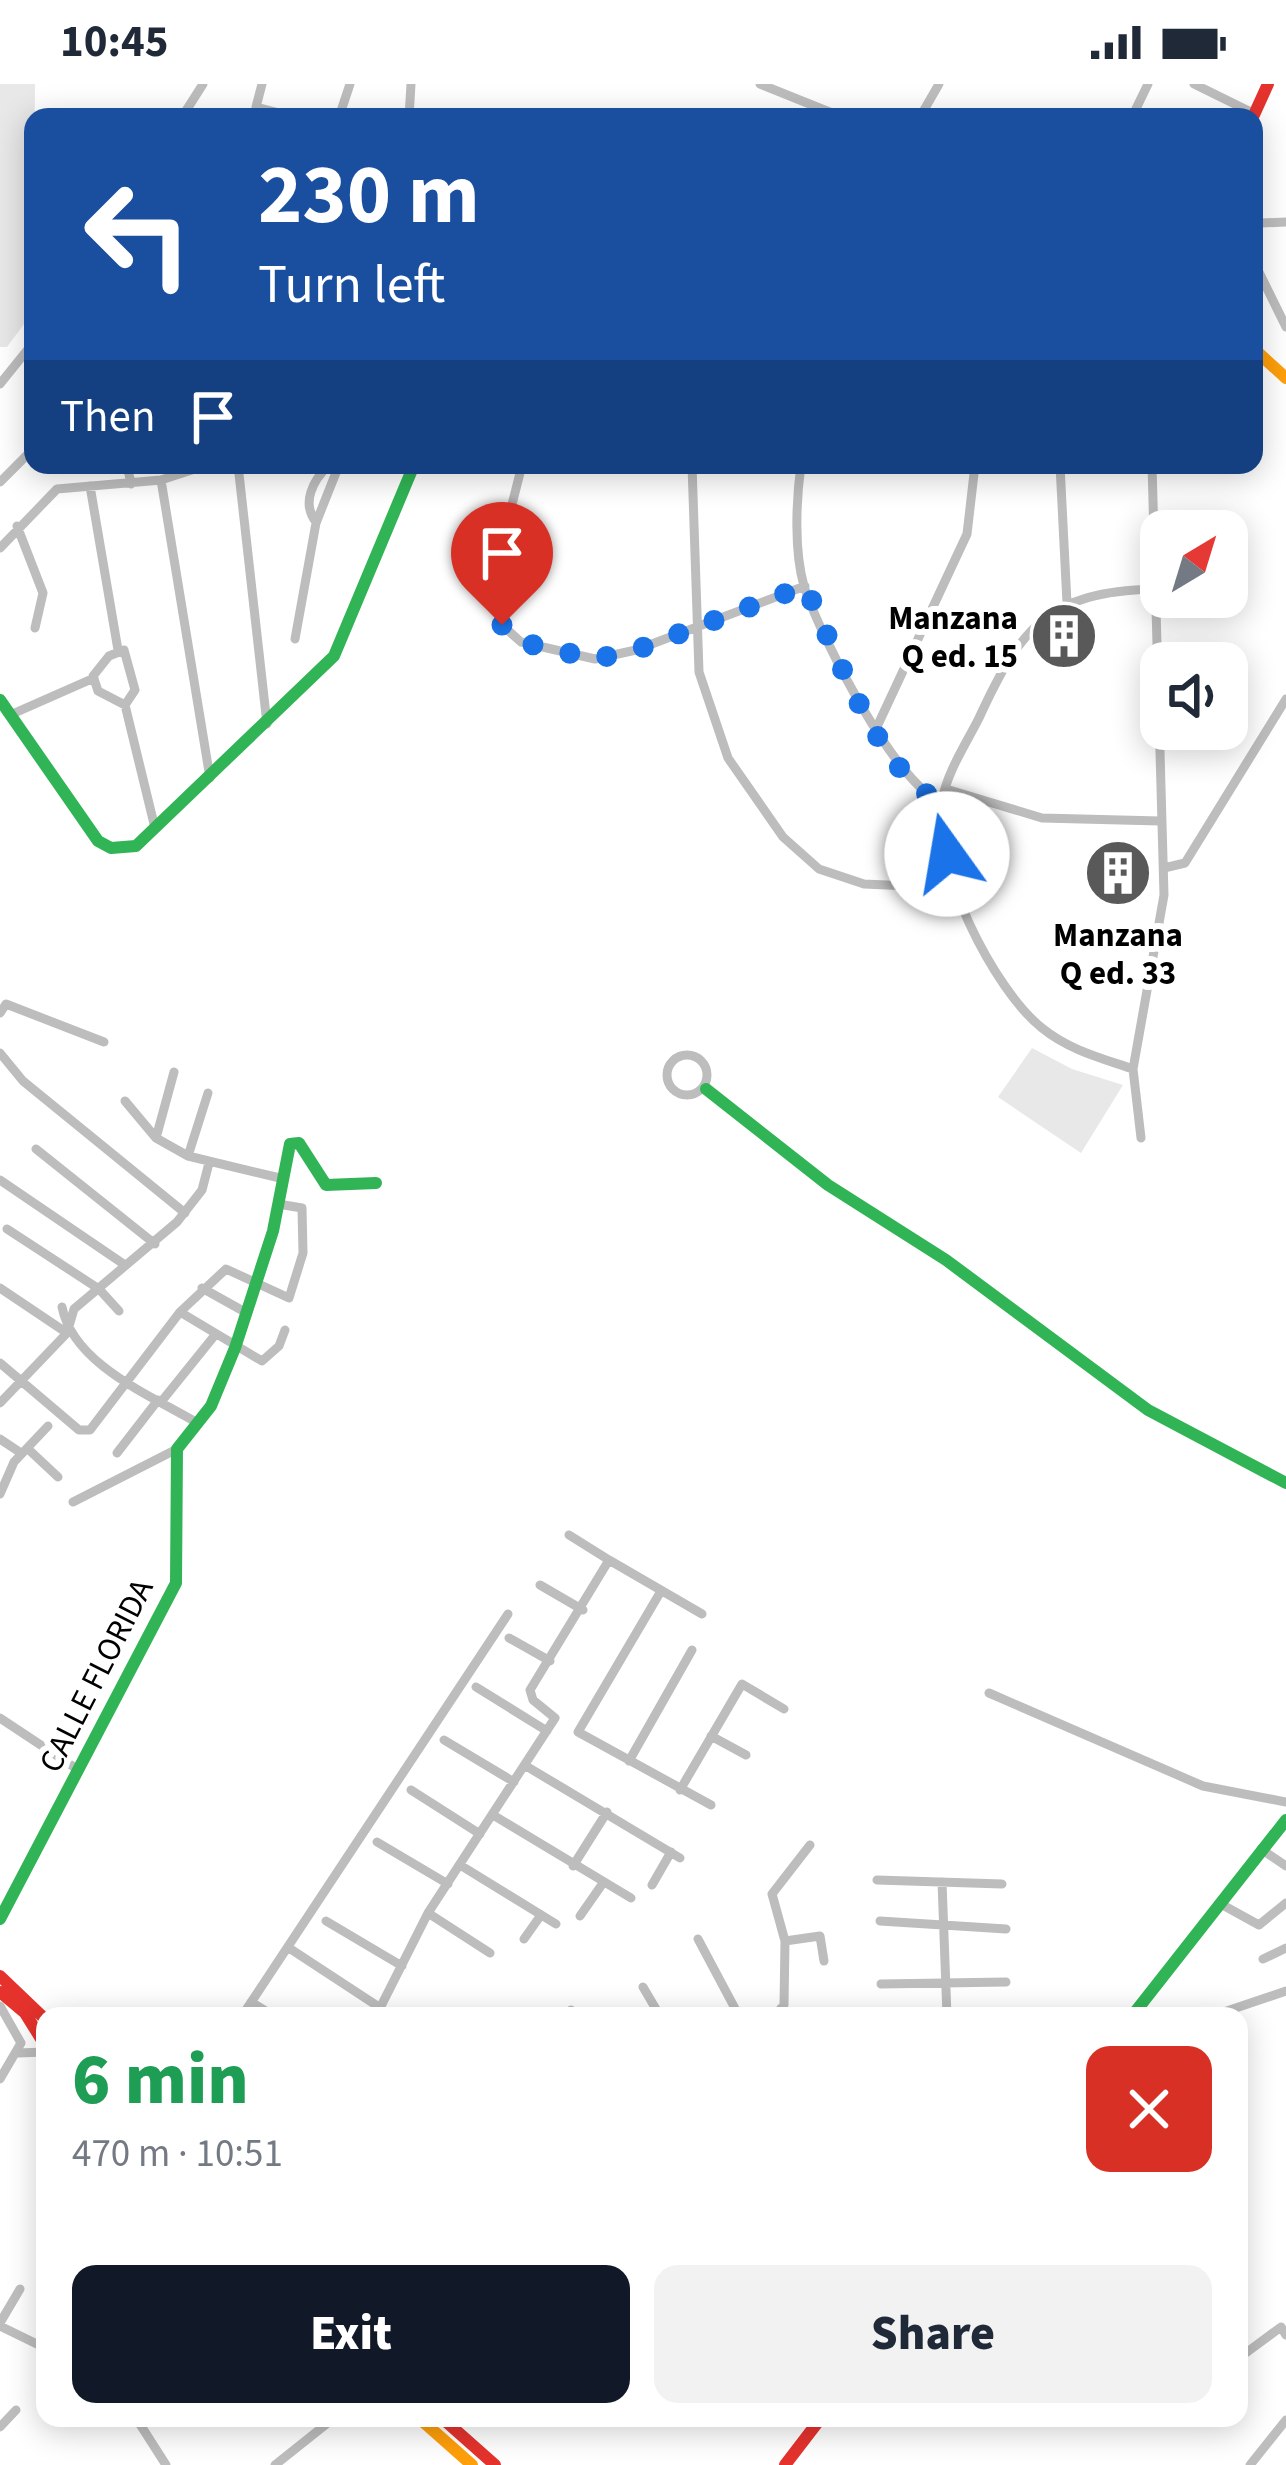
<!DOCTYPE html>
<meta charset="utf-8">
<style>
:root{--surface:#fff;--page:#f2f2f3;--text:#1f2937;--muted:#747a83;--accent:#111827}
body{margin:0;font-family:"Source Sans 3",sans-serif;background:var(--page);color:var(--text);height:100vh;display:flex;flex-direction:column;font-size:45px;white-space:nowrap}
*{box-sizing:border-box;margin:0}
p{font-size:39px;color:var(--muted)}
.icon{flex:none;width:66px;height:66px;fill:none;stroke:currentColor;stroke-width:2;stroke-linecap:round;stroke-linejoin:round}
.map{position:relative;flex:1;overflow:hidden}
.drawer{position:absolute;left:36px;top:1923px;width:1212px;height:420px;display:flex;flex-direction:column;background:var(--surface);border-radius:24px;box-shadow:0 6px 30px #0003}
.drawer>*{flex:none}
.hud{position:absolute;left:24px;top:24px;width:1239px;height:366px;border-radius:24px;box-shadow:0 6px 30px #0003;background:#1a4fa0;color:#fff;overflow:hidden}
.needle{width:78px;rotate:38deg}
.buttons{position:absolute;left:1140px;top:426px;display:grid;gap:24px}
.buttons a{display:grid;place-items:center;width:108px;height:108px;border-radius:24px;background:var(--surface);box-shadow:0 6px 30px #0003;font-size:60px}
.pin{position:absolute;display:grid;place-items:center;width:102px;height:102px;color:#fff;margin:-123px -51px;border-radius:50% 50% 50% 0;rotate:-45deg;box-shadow:0 0 12px #0007}
.pin .icon{rotate:45deg}
.me{position:absolute;width:132px;margin:-66px;rotate:347deg;stroke-linejoin:round;filter:drop-shadow(0 0 9px #0008)}
.turn{display:flex;align-items:center;gap:42px;height:252px;padding:0 36px;font-size:54px}
.turn .icon{width:156px;height:156px;stroke-width:2.5}
.turn b{display:block;font-size:84px;line-height:102px}
.then{display:flex;align-items:center;height:114px;padding:0 36px;background:#0003;gap:24px;font-size:45px}
.round{display:grid;place-items:center;flex:none;width:126px;height:126px;border-radius:24px;background:var(--page)}
.headline{display:flex;align-items:center;justify-content:space-between;height:204px;padding:0 36px}
h1{font-size:72px;font-weight:800;line-height:90px;color:#1e9e55}
.cta{display:flex;gap:24px;margin-top:auto;padding:24px 36px}
.cta a{flex:1;height:138px;border-radius:24px;background:var(--accent);color:#fff;font-size:48px;font-weight:800;line-height:138px;text-align:center}
.cta a+a{background:var(--page);color:var(--text)}
.status{display:flex;justify-content:space-between;align-items:center;height:84px;padding:0 60px;background:var(--surface);direction:ltr}
.status svg{height:33px;fill:currentColor}
.map>svg:first-child{display:block}
.green{fill:#e8e8e8}
.lines{fill:none;stroke-linecap:round;stroke-linejoin:round}
.street{stroke:#bdbdbd;stroke-width:9}
.fast{stroke:#30b455;stroke-width:12}
.slow{stroke:#ff9f0a;stroke-width:12}
.jam{stroke:#e5322d;stroke-width:12}
.route{stroke:#1a73e8;stroke-width:21;stroke-dasharray:0 37.8}
.labels{text-anchor:middle;stroke-width:12;stroke-linejoin:round;paint-order:stroke}
.poi-label{font-size:33px;font-weight:bold;fill:#000;stroke:#fff;text-anchor:end}
.street-label{font-size:33px;fill:#000;stroke:#fff}
</style>
<div class="status"><b>10:45</b><svg viewBox="0 0 49 12"><path d="M0 12V9h3v3zM5 12V6h3v6zM10 12V3h3v9zM15 12V0h3v12zM26 1h20v11H26zM47 4h2v5h-2z"/></svg></div>
<div class="map">
<svg width="1286" height="2381" viewBox="0 0 1286 2381">
<rect width="100%" height="100%" fill="#fff"/>
<path class="green" d="M 0,0 L 35,0 L 33,228 L 7,263 L 0,263 Z
M 1032,964 L 1072,985 L 1123,1001 L 1081,1069 L 998,1013 Z"/>
<g class="lines">
<path class="street" d="M 262,0 L 256,23 L 295,33
M 760,0 L 842,33
M 1194,0 L 1255,30
M 182,33 L 203,0
M 339,33 L 350,0
M 409,33 L 411,0
M 920,33 L 939,0
M 1132,33 L 1148,0
M 1262,139 L 1286,138
M 1254,178 L 1286,243
M 0,300 L 33,259
M 127,381 L 131,400
M 238,381 L 267,640
M 522,381 L 501,464 L 502,541 L 521,558 L 595,575 L 636,566 L 805,502
M 692,381 L 699,588 L 728,674 L 783,753 L 819,785 L 864,800 L 956,804
M 801,381 C 796,417 794,467 804,502 C 820,552 894,698 941,718
M 1060,381 L 1067,519
M 161,396 L 210,694
M 0,398 L 33,365
M 90,402 L 118,566
M 316,438 C 301,419 313,396 329,381
M 17,442 L 43,509 L 35,544
M 0,464 L 57,405 L 161,396 L 207,381
M 295,555 L 316,439 L 339,381
M 124,566 L 135,606 L 125,621 L 98,607 L 93,592 L 109,572 Z
M 125,621 L 155,744
M 10,631 L 94,594
M 875,647 L 967,450 L 975,381
M 946,705 L 1042,734 L 1160,737
M 1164,784 L 1185,779 L 1286,615
M 0,929 L 6,920 L 104,958
M 0,969 L 23,997 L 185,1129
M667 991a20 20 0 1 1 40 0a20 20 0 1 1-40 0Z
M 1133,985 C 1101,974 1069,966 1042,944 C 994,906 930,780 942,717 C 947,688 966,660 979,634 C 1021,543 1048,508 1154,505
M 174,988 L 156,1054 L 188,1072
M 208,1009 L 188,1072 L 280,1094
M 125,1017 L 156,1054
M 1141,1054 L 1133,985 L 1164,811 L 1152,381
M 36,1065 L 155,1160
M 0,1096 L 125,1181
M 7,1145 L 99,1205 L 119,1227
M 0,1204 L 67,1249
M 202,1204 L 245,1228
M 62,1223 C 73,1279 147,1310 194,1337
M 180,1228 L 262,1277 L 279,1262 L 285,1246
M 0,1279 L 79,1346 L 90,1346 L 180,1228 L 226,1185 L 289,1214 L 303,1169 L 302,1124 L 278,1120
M 161,1318 L 215,1251
M 0,1319 L 67,1249 L 74,1225 L 177,1138 L 202,1106 L 209,1079
M 0,1355 L 21,1369
M 27,1364 L 58,1393
M 117,1369 L 158,1316
M 0,1410 L 14,1378 L 48,1342
M 73,1418 L 177,1365
M 569,1451 L 609,1476
M 540,1501 L 583,1526
M 661,1507 L 578,1648 L 711,1721
M 509,1554 L 550,1577
M 476,1603 L 547,1647
M 989,1609 L 1203,1702 L 1286,1718
M 0,1634 L 77,1685
M 711,1652 L 746,1671
M 444,1656 L 514,1698
M 629,1677 L 692,1566
M 526,1682 L 680,1774
M 411,1706 L 480,1750
M 680,1706 L 742,1600 L 784,1625
M 493,1731 L 631,1814
M 377,1758 L 448,1800
M 1261,1765 L 1286,1782
M 460,1781 L 556,1840
M 573,1782 L 607,1728
M 877,1796 L 1002,1800
M 942,1798 L 947,1932
M 652,1801 L 671,1768
M 1219,1819 L 1259,1841 L 1286,1819
M 428,1829 L 490,1869
M 580,1832 L 603,1799
M 326,1837 L 402,1882
M 880,1837 L 1006,1845
M 524,1855 L 541,1831
M 698,1855 L 739,1932
M 785,1857 L 820,1852 L 824,1877
M 289,1864 L 379,1923
M 1263,1875 L 1286,1864
M 881,1900 L 1006,1898
M 643,1903 L 660,1932
M 251,1918 L 274,1932
M 0,1922 L 21,1959 L 0,1995
M 571,1926 L 574,1932
M 242,1932 L 508,1530
M 376,1932 L 428,1829 L 555,1634 L 533,1616 L 530,1606 L 609,1476 L 702,1530
M 774,1932 L 784,1921 L 785,1857 L 772,1810 L 810,1761
M 1212,1932 L 1286,1907
M 18,1969 L 45,1968
M 0,2239 L 20,2205
M 0,2242 L 45,2264
M 1239,2274 L 1281,2243 L 1286,2251
M 136,2334 L 166,2381
M 0,2343 L 16,2326
M 275,2381 L 334,2334
M 1250,2381 L 1286,2336"/>
<path class="fast" d="M 0,616 L 98,757 L 111,764 L 136,762 L 334,572 L 414,381
M 706,1005 L 828,1101 L 946,1176 L 1148,1326 L 1286,1399
M 0,1835 L 176,1499 L 177,1365 L 211,1322 L 235,1264 L 273,1147 L 290,1060 L 299,1059 L 326,1101 L 376,1099
M 1132,1932 L 1286,1736"/>
<path class="slow" d="M 1254,265 L 1286,294
M 419,2334 L 472,2381"/>
<path class="jam" d="M 1253,33 L 1268,0
M 0,1892 L 45,1935
M 0,1908 L 25,1929 L 45,1961
M 442,2334 L 495,2381
M 785,2381 L 821,2334"/>
</g>
<g class="lines">
<path class="route" d="M 502,541 L 521,558 L 595,575 L 636,566 L 805,502 C 834,562 879,691 941,718 L 947,770"/>
</g>
<defs>
<g id="building-disc" transform="scale(3.45)"><circle r="9.5" fill="#595959" stroke="#fff"/><path d="M-4-6H4V6H1V3H-1V6H-4ZM-2.5-4.3h1.7v1.8h-1.7ZM.8-4.3h1.7v1.8H.8ZM-2.5-1h1.7V.8h-1.7ZM.8-1h1.7V.8H.8Z" fill="#fff"/></g>
</defs>
<g fill-rule="evenodd">
<use href="#building-disc" x="1064" y="552"/>
<use href="#building-disc" x="1118" y="789"/>
</g>
<g class="labels">
<g class="poi-label">
<text x="1018" y="545">Manzana<tspan x="1018" dy="38">Q ed. 15</tspan></text>
<text x="1118" y="862" text-anchor="middle">Manzana<tspan x="1118" dy="38">Q ed. 33</tspan></text>
</g>
<g class="street-label">
<text transform="translate(95 1591) rotate(-63)" y="12">CALLE FLORIDA</text>
</g>
</g>
</svg>
<div class="buttons">
<a><svg class="needle" viewBox="-14 -14 28 28"><path d="M0-13l5 13h-10z" fill="#e53935"/><path d="M0 13l5-13h-10z" fill="#747a83"/></svg></a>
<a><svg class="icon" aria-label="sound" viewBox="0 0 24 24"><path d="M4 9h4l5-4v14l-5-4H4zM17 9q2 3 0 6"/></svg></a>
</div>
<div class="pin" style="left:502px;top:541px;background:#d93025"><svg class="icon" aria-label="arrive" viewBox="0 0 24 24"><path d="M6 21V4h12l-3 4 3 4H6"/></svg></div>
<svg class="me" style="left:947px;top:770px" viewBox="-20 -20 40 40"><circle r="19" fill="#fff"/><path d="M0-13L10 11 0 6-10 11z" fill="#1a73e8"/></svg>
<div class="hud">
<div class="turn"><svg class="icon" aria-label="left" viewBox="0 0 24 24"><path d="M17 20v-9H6M10 6l-5 5 5 5"/></svg><div><b>230 m</b>Turn left</div></div>
<div class="then">Then<svg class="icon" aria-label="arrive" viewBox="0 0 24 24"><path d="M6 21V4h12l-3 4 3 4H6"/></svg></div>
</div>
<section class="drawer">
<div class="headline"><div><h1>6 min</h1><p>470 m · 10:51</p></div><a class="round" style="background:#d93025;color:#fff"><svg class="icon" aria-label="close" viewBox="0 0 24 24"><path d="M6 6l12 12M18 6L6 18"/></svg></a></div>
<div class="cta"><a>Exit</a><a>Share</a></div>
</section>
</div>
